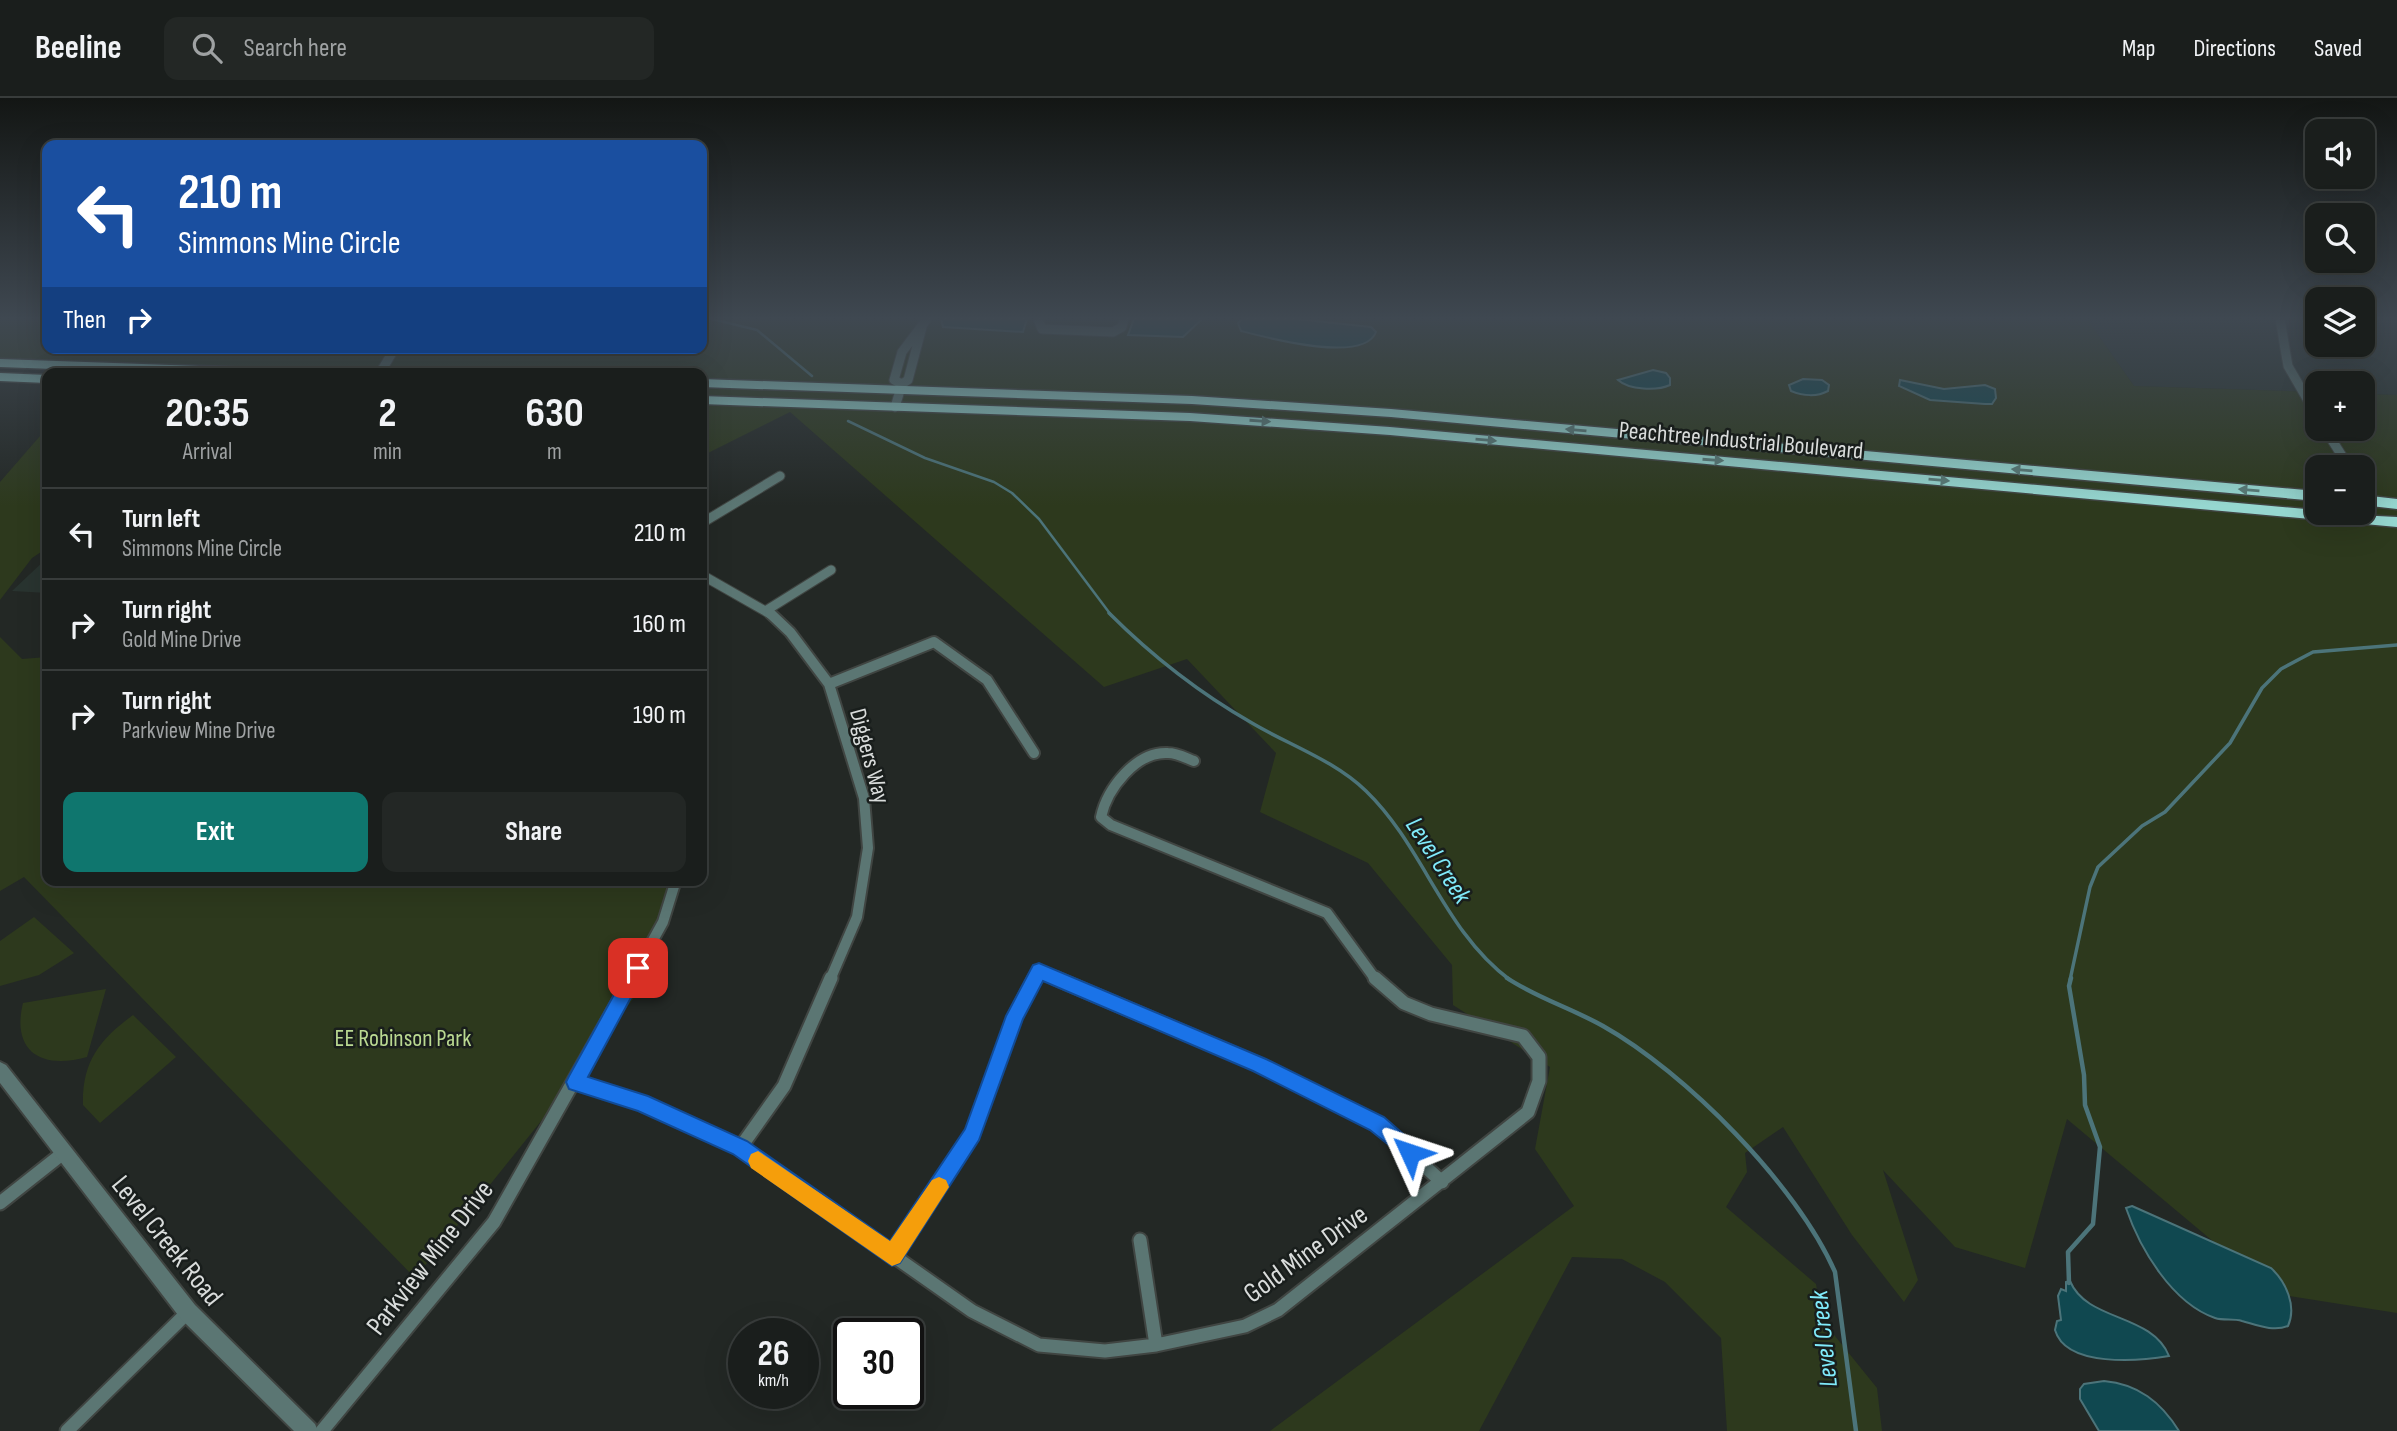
<!DOCTYPE html>
<meta charset="utf-8">
<style>
:root{--surface:#1a1e1c;--page:#232725;--text:#f1f3f6;--muted:#9fa2a3;--line:#383c3b;--accent:#0f766e}
body{margin:0;font-family:"Sofia Sans Condensed",sans-serif;background:var(--page);color:var(--text);height:100vh;display:flex;flex-direction:column;font-size:26px;white-space:nowrap}
*{box-sizing:border-box;margin:0}
p{font-size:23px;color:var(--muted)}
.icon{flex:none;width:38px;height:38px;fill:none;stroke:currentColor;stroke-width:2;stroke-linecap:round;stroke-linejoin:round}
.map{position:relative;flex:1;overflow:hidden}
.drawer{position:absolute;left:42px;top:270px;width:665px;height:518px;display:flex;flex-direction:column;background:var(--surface);border-radius:14px;box-shadow:0 7px 28px #0002,0 0 0 2px var(--line)}
.drawer>*{flex:none}
.guide{position:absolute;left:42px;top:42px;width:665px;height:214px;border-radius:14px;box-shadow:0 7px 28px #0002,0 0 0 2px var(--line);background:#1a4fa0;color:#fff;overflow:hidden}
.fabs{position:absolute;left:2305px;top:21px;display:grid;gap:14px}
.fabs a{display:grid;place-items:center;width:70px;height:70px;border-radius:14px;background:var(--surface);box-shadow:0 7px 28px #0002,0 0 0 2px var(--line);font-size:35px}
.speed{position:absolute;left:728px;top:1220px;display:flex;gap:14px;font-size:35px;font-weight:700;text-align:center}
.speed>*{display:grid;place-content:center;width:91px;height:91px;border-radius:50%;background:var(--surface);box-shadow:0 7px 28px #0002,0 0 0 2px var(--line);line-height:1}
.speed small{font-size:18px;font-weight:400}
.speed .limit{border:4px solid #111;border-radius:10px;background:#fff;color:#111}
.pin{position:absolute;display:grid;place-items:center;width:60px;height:60px;color:#fff;margin:-30px;border-radius:14px;box-shadow:0 4px 10px #0006}
.me{position:absolute;width:77px;margin:-38px;rotate:312deg;stroke-linejoin:round;filter:drop-shadow(0 0 5px #0008)}
.turn{display:flex;align-items:center;gap:24px;height:147px;padding:0 21px;font-size:32px}
.turn .icon{width:91px;height:91px;stroke-width:2.5}
.turn b{display:block;font-size:49px;line-height:60px}
.then{display:flex;align-items:center;height:66px;padding:0 21px;background:#0003;gap:14px;font-size:26px}
.eta{display:flex;justify-content:space-evenly;align-items:center;height:119px;text-align:center}
.eta b{font-size:42px;font-weight:700;line-height:49px}
.primary-button{display:flex;gap:14px;margin-top:auto;padding:14px 21px}
.primary-button a{flex:1;height:80px;border-radius:14px;background:var(--accent);color:#fff;font-size:28px;font-weight:700;line-height:80px;text-align:center}
.primary-button a+a{background:var(--page);color:var(--text)}
ul{padding:0;list-style:none}
li{display:flex;align-items:center;gap:21px;height:91px;padding:0 21px;border-top:2px solid var(--line)}
li div{flex:1}
li b{display:block;font-size:26px}
li em{font-style:normal}
header{display:flex;align-items:center;gap:42px;box-sizing:border-box;height:98px;padding:0 35px;background:var(--surface);border-bottom:2px solid var(--line)}
header strong{font-size:33px}
nav{display:flex;gap:38px;margin-inline-start:auto;font-size:24px}
.search{width:490px;height:63px;background:var(--page);display:flex;align-items:center;gap:18px;box-sizing:border-box;padding:0 24px;border-radius:14px;color:var(--muted);font-size:26px}
.map>svg:first-child{display:block}
.built{fill:#293430}
.green{fill:#2d391d;fill-rule:evenodd}
.water{fill:#104850;stroke:#4c747a;stroke-width:2}
.lines{fill:none;stroke-linecap:round;stroke-linejoin:round}
.stream-far2{stroke:#4c747a;stroke-width:2.5}
.stream-far1{stroke:#4c747a;stroke-width:3.5}
.stream{stroke:#4c747a;stroke-width:4.5}
.minor-far2-casing{stroke:#404542;stroke-width:11}
.minor-far1-casing{stroke:#404542;stroke-width:14}
.minor-casing{stroke:#404542;stroke-width:17}
.tertiary-casing{stroke:#404542;stroke-width:4}
.trunk-casing{stroke:#404542;stroke-width:3}
.minor-far2{stroke:#5b7673;stroke-width:9}
.minor-far1{stroke:#5b7673;stroke-width:10}
.minor{stroke:#5b7673;stroke-width:13}
.tertiary{fill:#5b7673;fill-rule:evenodd}
.trunk{fill:#96d7d0;fill-rule:evenodd}
.oneway{fill:#587a76}
.route{fill:#1a73e8;stroke:#114b97;stroke-width:2}
.slow{fill:#f59e0b}
.labels{text-anchor:middle;stroke-width:5;stroke-linejoin:round;paint-order:stroke}
.street-label{font-size:24px;fill:#d9dcdb;stroke:#191e1c}
.park-label{font-size:24px;fill:#bad991;stroke:#191e1c}
.water-label{font-size:26px;font-style:italic;fill:#80ebfb;stroke:#191e1c}
.near-street-label{font-size:28px;fill:#d9dcdb;stroke:#191e1c}
</style>
<header>
<strong>Beeline</strong>
<div class="search"><svg class="icon" aria-label="search" viewBox="0 0 24 24"><circle cx="10" cy="10" r="6"/><path d="M15 15l6 6"/></svg>Search here</div>
<nav><a>Map</a><a>Directions</a><a>Saved</a></nav>
</header>
<div class="map">
<svg width="2397" height="1333" viewBox="0 0 2397 1333">
<rect width="100%" height="100%" fill="#232825"/>
<path class="built" d="M 2087,221 L 2317,221 L 2317,247 L 2362,247 L 2363,221 L 2396,221 L 2397,297 L 2363,296 L 2362,285 L 2317,285 L 2317,294 L 2134,288 Z
M 111,267 L 240,270 L 388,270 L 385,275 L 102,275 Z
M 47,460 L 47,495 L 12,493 Z"/>
<path class="green" d="M 0,221 L 47,221 L 47,250 L 702,250 L 702,221 L 2087,221 L 2134,288 L 2317,294 L 2317,331 L 2362,331 L 2363,296 L 2397,297 L 2397,1215 L 2276,1196 L 2067,1021 L 2025,1170 L 1955,1149 L 1883,1072 L 1918,1182 L 1904,1204 L 1852,1137 L 1783,1029 L 1745,1055 L 1747,1074 L 1726,1109 L 1816,1186 L 1822,1222 L 1877,1290 L 1882,1333 L 1727,1333 L 1721,1240 L 1665,1184 L 1622,1161 L 1572,1159 L 1479,1333 L 1270,1333 L 1574,1108 L 1535,1051 L 1550,969 L 1453,907 L 1452,867 L 1368,765 L 1260,714 L 1276,655 L 1187,561 L 1104,589 L 790,314 L 702,358 L 702,275 L 385,275 L 387,270 L 0,265 ZM 2317,369 L 2362,369 L 2362,415 L 2317,415 Z
M 47,330 L 47,450 L 32,460 L 0,502 L 0,384 Z
M 0,539 L 22,561 L 47,559 L 47,782 L 674,782 L 633,901 L 554,1007 L 415,1180 L 24,779 L 0,793 Z
M 34,819 L 74,855 L 39,877 L 0,888 L 0,843 Z
M 106,891 L 87,959 C 42,972 11,954 23,905 Z
M 133,917 L 176,959 L 100,1025 L 83,1007 C 82,964 99,942 133,917 Z"/>
<path class="water" d="M 941,221 L 1027,221 L 1023,234 L 943,229 Z
M 1134,221 L 1202,221 L 1183,239 L 1128,237 Z
M 1242,221 L 1297,221 L 1371,229 L 1376,234 C 1364,266 1268,240 1241,233 L 1238,225 Z
M 1653,272 L 1666,275 L 1670,280 L 1670,287 C 1657,293 1629,292 1618,282 Z
M 1803,281 L 1822,282 L 1829,287 L 1828,293 C 1817,299 1803,298 1791,293 L 1789,287 Z
M 1900,282 L 1944,291 L 1985,287 L 1995,291 L 1996,300 L 1992,306 L 1985,306 L 1930,302 L 1899,288 Z
M 2132,1108 L 2271,1170 C 2286,1184 2297,1208 2288,1228 C 2273,1234 2257,1227 2242,1223 C 2233,1220 2224,1223 2215,1220 C 2172,1205 2140,1151 2126,1110 Z
M 2070,1183 C 2087,1224 2152,1215 2169,1258 C 2140,1263 2066,1270 2055,1232 L 2057,1223 L 2061,1222 L 2058,1198 L 2061,1191 L 2066,1193 L 2066,1184 Z
M 2104,1283 C 2138,1286 2161,1304 2179,1333 L 2099,1333 L 2080,1301 L 2080,1291 L 2084,1286 Z"/>
<g class="lines">
<path class="stream-far2" d="M 712,221 L 757,232 L 812,278
M 848,323 L 925,360 L 994,384 L 1012,395 L 1039,421 L 1111,517"/>
<path class="stream-far1" d="M 1109,515 C 1150,556 1201,596 1252,625 C 1289,647 1334,662 1366,693 C 1424,749 1443,832 1510,882
M 2070,882 L 2090,789 L 2098,769 L 2142,728 L 2165,714 L 2230,645 L 2262,590 L 2281,571 L 2313,554 L 2397,547"/>
<path class="stream" d="M 1507,880 C 1537,900 1571,910 1603,928 C 1685,974 1797,1087 1835,1174 L 1856,1333
M 2069,1185 L 2068,1154 L 2093,1126 L 2100,1049 L 2085,1007 L 2084,977 L 2069,888 L 2071,880"/>
<g class="minor-far2-casing">
<path id="minor-far2" d="M 1038,221 L 1042,231 L 1113,234 L 1122,229 L 1124,221
M 2280,221 L 2288,268 L 2317,318
M 380,275 L 395,250
M 902,286 L 894,282 L 902,254 L 927,221
M 895,309 L 902,286 L 908,282 L 922,229
M 2325,331 L 2349,369
M 2362,391 L 2370,403
M 702,425 L 780,378
M 702,477 L 772,517
M 767,512 L 831,472"/>
</g>
<g class="minor-far1-casing">
<path id="minor-far1" d="M 770,515 L 790,534 L 829,586 L 864,700 L 868,750 L 857,819 L 830,882
M 829,586 L 934,544 L 987,582 L 1034,655
M 1194,663 C 1186,660 1177,655 1168,655 C 1136,653 1107,691 1101,719 L 1111,727 L 1327,815 L 1376,882
M 631,882 L 663,824 L 676,782
M 1034,882 L 1039,873 L 1059,882"/>
</g>
<g class="minor-casing">
<path id="minor" d="M 1055,880 L 1260,967 L 1377,1025 L 1442,1084
M 575,984 L 641,1005 L 740,1050 L 972,1213 L 1039,1247 L 1105,1253 L 1156,1247 L 1245,1228 L 1278,1212 L 1528,1014 L 1539,983 L 1539,959 L 1523,938 L 1431,916 L 1404,905 L 1375,880
M 740,1050 L 784,988 L 831,880
M 0,1105 L 62,1056
M 1140,1142 L 1156,1247
M 893,1157 L 972,1036 L 1015,918 L 1035,880
M 67,1333 L 188,1214
M 322,1333 L 494,1124 L 632,880"/>
</g>
<g class="tertiary-casing">
<path id="tertiary" d="M 0,964 L 6,967 L 195,1207 L 315,1326 L 318,1333 L 294,1333 L 181,1221 L 0,985 Z"/>
</g>
<g class="trunk-casing">
<path id="trunk" d="M 0,261 L 284,271 L 291,275 L 163,275 L 0,269 Z
M 0,275 L 47,277 L 47,285 L 0,283 Z
M 702,281 L 1192,298 L 1391,311 L 2317,393 L 2317,403 L 1391,319 L 1192,306 L 702,289 Z
M 702,298 L 1190,315 L 1390,329 L 2317,412 L 2317,415 L 2397,419 L 2397,429 L 1390,337 L 1190,323 L 702,306 Z
M 2362,397 L 2397,401 L 2397,411 L 2362,407 Z"/>
</g>
<use href="#minor-far2" class="minor-far2"/>
<use href="#minor-far1" class="minor-far1"/>
<use href="#minor" class="minor"/>
<use href="#tertiary" class="tertiary"/>
<use href="#trunk" class="trunk"/>
</g>
<defs><path id="oneway-solid" d="M-6-.8H1V-3.2L6.5 0L1 3.2V.8H-6Z" transform="scale(1.75)"/></defs>
<g class="oneway">
<use href="#oneway-solid" transform="translate(1260 323) rotate(4)"/>
<use href="#oneway-solid" transform="translate(1576 332) rotate(-175)"/>
<use href="#oneway-solid" transform="translate(1486 342) rotate(5)"/>
<use href="#oneway-solid" transform="translate(1713 362) rotate(4)"/>
<use href="#oneway-solid" transform="translate(2022 372) rotate(-175)"/>
<use href="#oneway-solid" transform="translate(1939 382) rotate(5)"/>
<use href="#oneway-solid" transform="translate(2249 392) rotate(-175)"/>
</g>
<linearGradient id="sky" x2="0" y2="1"><stop stop-color="#131614"/><stop offset="0.54" stop-color="#3f4851"/><stop offset="1" stop-color="#3f4851" stop-opacity="0"/></linearGradient>
<rect width="2397" height="408" fill="url(#sky)"/>
<path class="route" d="M 638,862 L 647,870 L 588,979 L 648,998 L 747,1043 L 890,1143 L 965,1031 L 1006,918 L 1033,867 L 1039,865 L 1266,961 L 1384,1019 L 1417,1048 L 1420,1055 L 1417,1062 L 1410,1064 L 1370,1032 L 1253,973 L 1043,883 L 1023,921 L 979,1042 L 900,1165 L 892,1168 L 733,1056 L 638,1013 L 569,991 L 566,984 L 569,978 L 632,864 Z"/>
<path class="slow" d="M 758,1053 L 890,1143 L 932,1082 L 939,1079 L 946,1082 L 949,1089 L 900,1165 L 892,1168 L 751,1070 L 748,1063 L 751,1056 Z"/>
<g class="labels">
<g class="street-label">
<text transform="translate(1741 342) rotate(5)" y="8">Peachtree Industrial Boulevard</text>
<text transform="translate(870 658) rotate(75)" y="8">Diggers Way</text>
</g>
<g class="park-label">
<text x="403" y="948">EE Robinson Park</text>
</g>
<g class="water-label">
<text transform="translate(1439 762) rotate(57)" y="9">Level Creek</text>
<text transform="translate(1823 1241) rotate(-96)" y="9">Level Creek</text>
</g>
<g class="near-street-label">
<text transform="translate(168 1142) rotate(51)" y="10">Level Creek Road</text>
<text transform="translate(1305 1155) rotate(-36)" y="10">Gold Mine Drive</text>
<text transform="translate(429 1159) rotate(-52)" y="10">Parkview Mine Drive</text>
</g>
</g>
</svg>
<div class="fabs">
<a><svg class="icon" aria-label="sound" viewBox="0 0 24 24"><path d="M4 9h4l5-4v14l-5-4H4zM17 9q2 3 0 6"/></svg></a>
<a><svg class="icon" aria-label="search" viewBox="0 0 24 24"><circle cx="10" cy="10" r="6"/><path d="M15 15l6 6"/></svg></a>
<a><svg class="icon" aria-label="layers" viewBox="0 0 24 24"><path d="M12 4l9 5-9 5-9-5zM3 14l9 5 9-5"/></svg></a>
<a>+</a>
<a>−</a>
</div>
<div class="speed"><div>26<small>km/h</small></div><div class="limit">30</div></div>
<div class="pin" style="left:638px;top:870px;background:#d93025"><svg class="icon" aria-label="arrive" viewBox="0 0 24 24"><path d="M6 21V4h12l-3 4 3 4H6"/></svg></div>
<svg class="me" style="left:1410px;top:1055px" viewBox="-20 -20 40 40"><path d="M0-17L14 15 0 8-14 15z" fill="#1a73e8" stroke="#fff" stroke-width="4"/></svg>
<div class="guide">
<div class="turn"><svg class="icon" aria-label="left" viewBox="0 0 24 24"><path d="M17 20v-9H6M10 6l-5 5 5 5"/></svg><div><b>210 m</b>Simmons Mine Circle</div></div>
<div class="then">Then<svg class="icon" aria-label="right" viewBox="0 0 24 24"><path d="M7 20v-9h11M14 6l5 5-5 5"/></svg></div>
</div>
<section class="drawer">
<div class="eta">
<div><b>20:35</b><p>Arrival</p></div>
<div><b>2</b><p>min</p></div>
<div><b>630</b><p>m</p></div>
</div>
<ul>
<li><svg class="icon" aria-label="left" viewBox="0 0 24 24"><path d="M17 20v-9H6M10 6l-5 5 5 5"/></svg><div><b>Turn left</b><p>Simmons Mine Circle</p></div><em>210 m</em></li>
<li><svg class="icon" aria-label="right" viewBox="0 0 24 24"><path d="M7 20v-9h11M14 6l5 5-5 5"/></svg><div><b>Turn right</b><p>Gold Mine Drive</p></div><em>160 m</em></li>
<li><svg class="icon" aria-label="right" viewBox="0 0 24 24"><path d="M7 20v-9h11M14 6l5 5-5 5"/></svg><div><b>Turn right</b><p>Parkview Mine Drive</p></div><em>190 m</em></li>
</ul>
<div class="primary-button"><a>Exit</a><a>Share</a></div>
</section>
</div>
